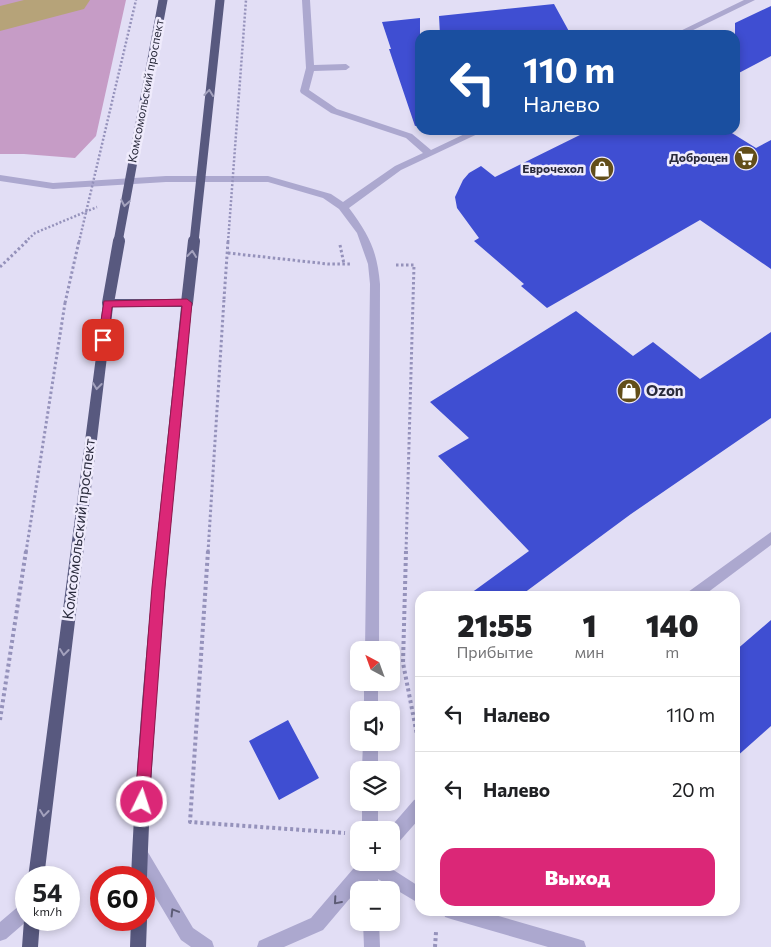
<!DOCTYPE html>
<html lang="ru">
<meta charset="utf-8">
<style>
:root{--surface:#fff;--page:#f6f6f6;--text:#202124;--muted:#757577;--line:#e0e0e0;--accent:#db2777}
body{margin:0;font-family:Commissioner,sans-serif;background:var(--page);color:var(--text);height:100vh;display:flex;flex-direction:column;font-size:19px;white-space:nowrap}
*{box-sizing:border-box;margin:0}
p{font-size:16px;color:var(--muted)}
.icon{flex:none;width:28px;height:28px;fill:none;stroke:currentColor;stroke-width:2;stroke-linecap:round;stroke-linejoin:round}
.map{position:relative;flex:1;overflow:hidden}
.panel{position:absolute;left:415px;top:591px;width:325px;height:325px;display:flex;flex-direction:column;background:var(--surface);border-radius:15px;box-shadow:0 2px 8px #0003}
.panel>*{flex:none}
.hud{position:absolute;left:415px;top:30px;width:325px;height:105px;border-radius:15px;box-shadow:0 2px 8px #0003;background:#1a4fa0;color:#fff;overflow:hidden}
.needle{width:32px;rotate:319deg}
.fabs{position:absolute;left:350px;top:641px;display:grid;gap:10px}
.fabs a{display:grid;place-items:center;width:50px;height:50px;border-radius:10px;background:var(--surface);box-shadow:0 2px 8px #0003;font-size:25px}
.speed{position:absolute;left:15px;top:866px;display:flex;gap:10px;font-size:25px;font-weight:700;text-align:center}
.speed>*{display:grid;place-content:center;width:65px;height:65px;border-radius:50%;background:var(--surface);box-shadow:0 2px 8px #0003;line-height:1}
.speed small{font-size:12px;font-weight:400}
.speed .limit{border:8px solid #d22;background:#fff;color:#111}
.pin{position:absolute;display:grid;place-items:center;width:42px;height:42px;color:#fff;margin:-21px;border-radius:10px;box-shadow:0 2px 8px #0006}
.me{position:absolute;width:55px;margin:-28px;rotate:4deg;stroke-linejoin:round;filter:drop-shadow(0 0 4px #0008)}
.turn{display:flex;align-items:center;gap:18px;height:105px;padding:0 25px;font-size:22px}
.turn .icon{width:65px;height:65px;stroke-width:2.5}
.turn b{display:block;font-size:35px;line-height:42px}
.eta{display:flex;justify-content:space-evenly;align-items:center;height:85px;text-align:center}
.eta b{font-size:30px;font-weight:800;line-height:35px}
.primary-button{display:flex;gap:10px;margin-top:auto;padding:10px 25px}
.primary-button a{flex:1;height:58px;border-radius:15px;background:var(--accent);color:#fff;font-size:20px;font-weight:800;line-height:58px;text-align:center}
ul{padding:0;list-style:none}
li{display:flex;align-items:center;gap:15px;height:75px;padding:0 25px;border-top:1px solid var(--line)}
li div{flex:1}
li b{display:block;font-size:19px}
li em{font-style:normal}
.map>svg:first-child{display:block}
.green{fill:#c69cc6}
.lines{fill:none;stroke-linecap:round;stroke-linejoin:round}
.river{fill:#b6a379;fill-rule:evenodd}
.building{fill:#3f4ed2}
.path-far2{stroke:#9592bb;stroke-width:2.5;stroke-dasharray:2 2;stroke-linecap:butt}
.path-far1{stroke:#9592bb;stroke-width:3;stroke-dasharray:2.5 2.5;stroke-linecap:butt}
.path{stroke:#9592bb;stroke-width:4;stroke-dasharray:3 3;stroke-linecap:butt}
.minor{fill:#aca8cf;fill-rule:evenodd}
.major{fill:#58597f;fill-rule:evenodd}
.path-bridge-far1{stroke:#9592bb;stroke-width:2.5;stroke-dasharray:2 2;stroke-linecap:butt}
.path-bridge{stroke:#9592bb;stroke-width:3;stroke-dasharray:2.5 2.5;stroke-linecap:butt}
.major-bridge-far1{stroke:#58597f;stroke-width:9}
.major-bridge{stroke:#58597f;stroke-width:12}
.oneway{stroke:#a4a2be}
.oneway2{stroke:#5d5c76}
.route{fill:#db2777;stroke:#8e194d}
.labels{text-anchor:middle;stroke-width:5;stroke-linejoin:round;paint-order:stroke}
.far-street-label{font-size:12px;fill:#292a3b;stroke:#efebfc}
.far-poi-label{font-size:12px;font-weight:bold;fill:#292a3b;stroke:#efebfc;text-anchor:end}
.poi-label{font-size:15px;font-weight:bold;fill:#292a3b;stroke:#efebfc;text-anchor:start}
.street-label{font-size:15px;fill:#292a3b;stroke:#efebfc}
</style>
<div class="map">
<svg width="771" height="947" viewBox="0 0 771 947">
<rect width="100%" height="100%" fill="#e2def5"/>
<path class="green" d="M 0,0 L 126,0 L 96,136 L 75,158 L 24,154 L 0,154 Z"/>
<g class="lines">
<path class="river" d="M 24,0 L 90,0 L 84,9 L 0,31 L 0,6 Z"/>
</g>
<path class="building" d="M 554,4 L 571,35 L 440,35 L 439,16 Z
M 771,6 L 771,56 L 735,75 L 735,23 Z
M 420,18 L 420,125 L 415,126 L 389,49 L 391,49 L 382,22 Z
M 590,130 L 727,130 L 756,148 L 771,140 L 771,269 L 700,220 L 547,308 L 521,286 L 524,284 L 474,241 L 479,238 L 457,208 L 455,197 L 463,180 L 469,173 L 481,166 L 495,177 Z
M 576,311 L 633,356 L 653,342 L 700,379 L 771,332 L 771,418 L 631,514 L 520,596 L 467,596 L 529,551 L 438,456 L 469,438 L 430,402 Z
M 771,620 L 771,726 L 735,758 L 735,651 Z
M 288,720 L 319,778 L 279,800 L 249,741 Z"/>
<g class="lines">
<path class="path-far2" d="M 25,242 L 35,233 L 97,207"/>
<path class="path-far1" d="M 340,245 L 344,264
M 228,253 L 328,264 L 350,264
M 396,265 L 414,265 L 406,552
M 0,267 L 27,241
M 26,552 L 65,303
M 208,552 L 224,299"/>
<path class="path" d="M 208,551 L 190,822 L 345,833
M 406,551 L 403,663 L 420,750
M 0,720 L 26,551
M 435,947 L 436,932"/>
<path class="minor" d="M 302,0 L 310,0 L 314,65 L 346,64 L 350,67 L 346,70 L 314,71 L 309,90 L 337,109 L 412,134 L 431,150 L 473,130 L 486,130 L 401,170 L 349,208 C 369,235 377,250 380,284 L 379,650 L 365,650 L 370,284 L 368,264 L 357,233 L 339,209 L 323,198 L 268,182 L 166,182 L 53,189 L 0,181 L 0,175 L 53,183 L 166,176 L 268,176 L 331,194 L 343,202 L 395,166 L 423,153 L 406,138 L 331,113 L 301,93 L 300,91 L 306,68 Z
M 744,0 L 755,0 L 683,35 L 672,35 Z
M 771,532 L 771,545 L 703,596 L 686,596 L 688,592 Z
M 364,682 L 378,682 L 378,710 L 364,710 Z
M 363,742 L 378,742 L 378,770 L 362,770 Z
M 420,798 L 420,818 L 397,844 L 391,846 L 391,830 L 388,830 L 414,800 Z
M 362,802 L 378,802 L 378,830 L 362,830 Z
M 140,847 L 146,849 L 193,928 L 212,941 L 214,947 L 191,947 L 181,940 L 134,861 L 132,855 L 134,849 Z
M 359,862 L 381,862 L 420,887 L 420,904 L 378,879 L 378,890 L 362,890 L 362,884 L 323,930 L 284,947 L 257,947 L 259,941 L 311,918 Z
M 26,903 L 26,920 L 28,920 L 6,939 L 0,941 L 0,922 L 20,905 Z
M 443,911 L 481,911 L 578,939 L 584,941 L 586,947 L 548,947 L 451,919 L 445,917 Z
M 363,922 L 379,922 L 380,947 L 364,947 Z"/>
<path class="major" d="M 108,299 L 187,299 L 192,303 C 174,494 153,686 147,878 L 144,884 L 144,878 L 131,878 C 139,687 162,497 181,307 L 113,307 L 44,878 L 28,878 L 103,303 Z
M 26,914 L 26,920 L 40,920 L 38,947 L 22,947 L 24,920 Z
M 144,914 L 147,920 L 146,947 L 130,947 L 131,920 L 144,920 Z"/>
<path class="path-bridge-far1" d="M 79,242 L 136,0
M 228,242 L 246,0"/>
<path class="path-bridge" d="M 224,299 L 228,241
M 65,303 L 79,241"/>
<path class="major-bridge-far1" d="M 118,242 L 163,0
M 194,242 L 220,0"/>
<path class="major-bridge" d="M 108,303 L 119,241
M 187,303 L 194,241"/>
</g>
<defs><path id="oneway-chevron" d="M-2-3.5L2.5 0L-2 3.5" fill="none" stroke-width="1.6" stroke-linecap="round" stroke-linejoin="round" transform="scale(1.25)"/></defs>
<g class="oneway">
<use href="#oneway-chevron" transform="translate(209 93) rotate(-83)"/>
<use href="#oneway-chevron" transform="translate(125 203) rotate(100)"/>
<use href="#oneway-chevron" transform="translate(192 254) rotate(-84)"/>
<use href="#oneway-chevron" transform="translate(97 386) rotate(97)"/>
<use href="#oneway-chevron" transform="translate(64 652) rotate(97)"/>
<use href="#oneway-chevron" transform="translate(44 813) rotate(97)"/>
</g>
<g class="oneway2">
<use href="#oneway-chevron" transform="translate(337 901) rotate(131)"/>
<use href="#oneway-chevron" transform="translate(174 912) rotate(-121)"/>
</g>
<path class="route" d="M 187,299 L 192,303 L 165,587 L 149,802 L 147,807 L 142,809 L 137,807 L 135,802 L 152,587 L 182,306 L 112,307 L 108,340 L 103,344 L 98,340 L 104,301 Z"/>
<defs>
<g id="supermarket-disc" transform="scale(1.25)"><circle r="9.5" fill="#624e19" stroke="#efebfc"/><path d="M-6-5.5h2.5l.6 2H6L4.5 2H-2.5L-4.4-4H-6ZM-1.5 3.2a1.3 1.3 0 1 0 .1 0ZM3 3.2a1.3 1.3 0 1 0 .1 0Z" fill="#fff"/></g>
<g id="shop-disc" transform="scale(1.25)"><circle r="9.5" fill="#624e19" stroke="#efebfc"/><path d="M-5-2.5h2.3a2.7 3.5 0 0 1 5.4 0H5L5.5 6h-11ZM-1.5-2.5h3a1.5 2.3 0 0 0-3 0Z" fill="#fff"/></g>
</defs>
<g fill-rule="evenodd">
<use href="#supermarket-disc" x="746" y="158"/>
<use href="#shop-disc" x="602" y="169"/>
<use href="#shop-disc" x="629" y="391"/>
</g>
<g class="labels">
<g class="far-street-label">
<text transform="translate(146 91) rotate(-79)" y="4">Комсомольский проспект</text>
</g>
<g class="far-poi-label">
<text x="728" y="162">Доброцен</text>
<text x="584" y="173">Еврочехол</text>
</g>
<g class="poi-label">
<text x="646" y="396">Ozon</text>
</g>
<g class="street-label">
<text transform="translate(79 529) rotate(-83)" y="5">Комсомольский проспект</text>
</g>
</g>
</svg>
<div class="fabs">
<a><svg class="needle" viewBox="-14 -14 28 28"><path d="M0-13l5 13h-10z" fill="#e53935"/><path d="M0 13l5-13h-10z" fill="#757577"/></svg></a>
<a><svg class="icon" aria-label="sound" viewBox="0 0 24 24"><path d="M4 9h4l5-4v14l-5-4H4zM17 9q2 3 0 6"/></svg></a>
<a><svg class="icon" aria-label="layers" viewBox="0 0 24 24"><path d="M12 4l9 5-9 5-9-5zM3 14l9 5 9-5"/></svg></a>
<a>+</a>
<a>−</a>
</div>
<div class="speed"><div>54<small>km/h</small></div><div class="limit">60</div></div>
<div class="pin" style="left:103px;top:340px;background:#d93025"><svg class="icon" aria-label="arrive" viewBox="0 0 24 24"><path d="M6 21V4h12l-3 4 3 4H6"/></svg></div>
<svg class="me" style="left:142px;top:802px" viewBox="-20 -20 40 40"><circle r="17" fill="#db2777" stroke="#fff" stroke-width="3"/><path d="M0-11L8 9 0 5-8 9z" fill="#fff"/></svg>
<div class="hud">
<div class="turn"><svg class="icon" aria-label="left" viewBox="0 0 24 24"><path d="M17 20v-9H6M10 6l-5 5 5 5"/></svg><div><b>110 m</b>Налево</div></div>
</div>
<section class="panel">
<div class="eta">
<div><b>21:55</b><p>Прибытие</p></div>
<div><b>1</b><p>мин</p></div>
<div><b>140</b><p>m</p></div>
</div>
<ul>
<li><svg class="icon" aria-label="left" viewBox="0 0 24 24"><path d="M17 20v-9H6M10 6l-5 5 5 5"/></svg><div><b>Налево</b></div><em>110 m</em></li>
<li><svg class="icon" aria-label="left" viewBox="0 0 24 24"><path d="M17 20v-9H6M10 6l-5 5 5 5"/></svg><div><b>Налево</b></div><em>20 m</em></li>
</ul>
<div class="primary-button"><a>Выход</a></div>
</section>
</div>
